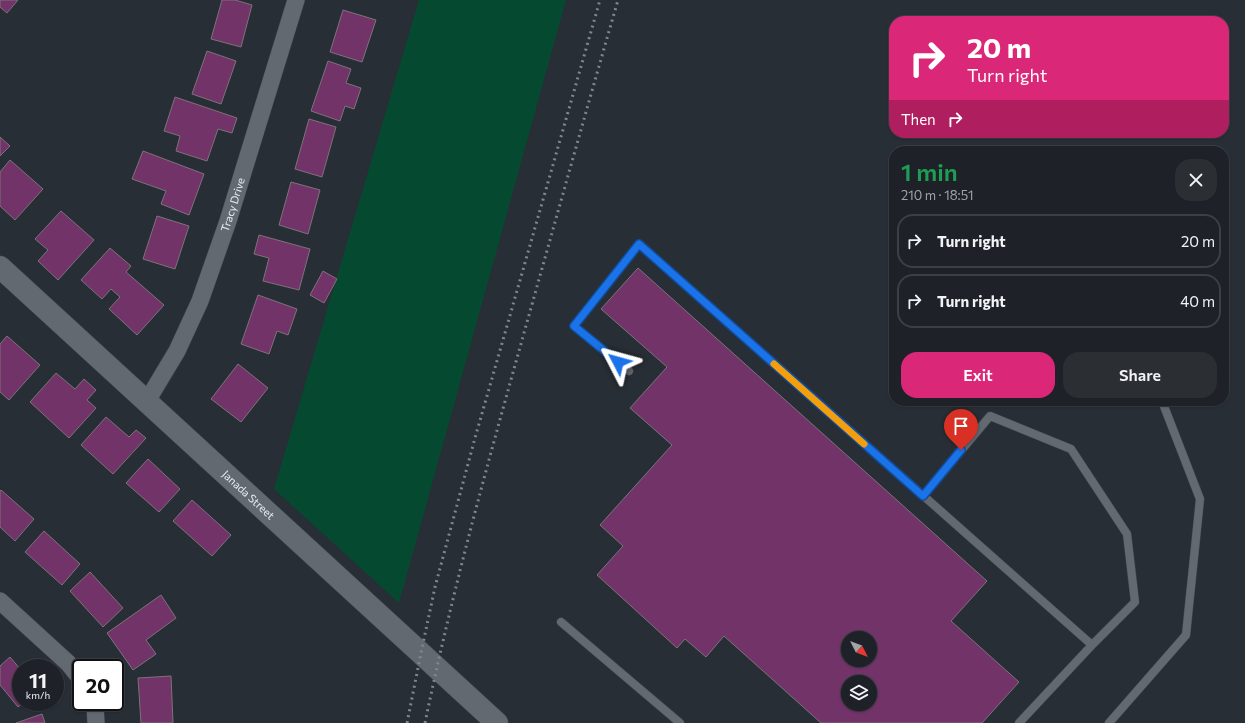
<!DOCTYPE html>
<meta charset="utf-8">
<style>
:root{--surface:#1e2228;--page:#2b2f34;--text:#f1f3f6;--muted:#a1a4a8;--line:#3c3f45;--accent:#db2777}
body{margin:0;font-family:Commissioner,sans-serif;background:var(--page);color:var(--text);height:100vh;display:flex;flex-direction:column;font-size:15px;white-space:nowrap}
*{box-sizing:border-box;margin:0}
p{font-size:13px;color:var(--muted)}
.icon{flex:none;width:22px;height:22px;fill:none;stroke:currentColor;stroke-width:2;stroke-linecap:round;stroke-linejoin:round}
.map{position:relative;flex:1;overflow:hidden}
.sheet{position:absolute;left:889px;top:146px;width:340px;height:260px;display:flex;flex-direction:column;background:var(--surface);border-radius:16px;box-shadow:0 1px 3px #0004,0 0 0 1px var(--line)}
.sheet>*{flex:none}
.hud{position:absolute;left:889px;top:16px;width:340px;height:122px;border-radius:16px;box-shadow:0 1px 3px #0004,0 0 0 1px var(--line);background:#db2777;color:#fff;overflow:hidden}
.needle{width:26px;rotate:132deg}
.controls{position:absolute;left:841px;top:631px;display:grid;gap:8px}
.controls a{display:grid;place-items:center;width:36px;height:36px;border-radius:50%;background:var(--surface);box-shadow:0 1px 3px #0004,0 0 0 1px var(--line);font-size:20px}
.speed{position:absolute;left:12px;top:659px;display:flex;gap:8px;font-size:20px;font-weight:700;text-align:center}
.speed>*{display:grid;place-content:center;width:52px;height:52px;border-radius:50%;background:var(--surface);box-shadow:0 1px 3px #0004,0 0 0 1px var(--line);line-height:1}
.speed small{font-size:10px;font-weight:400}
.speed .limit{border:2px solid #111;border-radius:6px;background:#fff;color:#111}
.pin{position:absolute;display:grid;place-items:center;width:34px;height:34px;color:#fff;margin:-41px -17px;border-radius:50% 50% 50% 0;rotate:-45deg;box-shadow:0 0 4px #0007}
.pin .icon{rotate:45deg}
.me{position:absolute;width:44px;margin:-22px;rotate:309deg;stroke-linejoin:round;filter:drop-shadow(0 0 3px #0008)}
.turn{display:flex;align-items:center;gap:14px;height:84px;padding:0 12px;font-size:18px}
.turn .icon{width:52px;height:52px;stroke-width:2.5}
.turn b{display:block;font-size:28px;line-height:34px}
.then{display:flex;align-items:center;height:38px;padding:0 12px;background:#0003;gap:8px;font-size:15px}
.round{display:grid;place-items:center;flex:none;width:42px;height:42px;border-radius:16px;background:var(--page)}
.headline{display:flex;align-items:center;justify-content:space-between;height:68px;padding:0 12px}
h1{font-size:24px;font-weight:600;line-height:30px;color:#1e9e55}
.cta{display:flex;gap:8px;margin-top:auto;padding:8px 12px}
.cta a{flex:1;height:46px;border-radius:16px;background:var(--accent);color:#fff;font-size:16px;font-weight:600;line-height:46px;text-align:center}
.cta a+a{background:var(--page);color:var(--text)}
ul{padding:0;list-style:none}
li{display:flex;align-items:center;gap:12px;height:54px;margin:0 8px 6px;padding:0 4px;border:2px solid var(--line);border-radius:16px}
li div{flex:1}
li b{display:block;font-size:15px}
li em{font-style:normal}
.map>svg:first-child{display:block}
.green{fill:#054a30}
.building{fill:#723368;stroke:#7c737a;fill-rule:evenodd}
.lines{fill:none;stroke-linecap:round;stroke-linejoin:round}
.lane-casing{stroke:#44494f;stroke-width:9}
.street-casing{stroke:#44494f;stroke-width:18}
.secondary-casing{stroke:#44494f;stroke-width:23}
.lane{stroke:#636971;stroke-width:8}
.street{stroke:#636971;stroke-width:17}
.secondary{stroke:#636971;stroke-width:22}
.rail{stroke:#81868c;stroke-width:3;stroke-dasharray:2 4;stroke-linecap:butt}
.route-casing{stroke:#114b97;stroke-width:10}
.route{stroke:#1a73e8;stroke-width:7}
.slow{stroke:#f59e0b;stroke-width:7}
.labels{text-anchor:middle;stroke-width:4;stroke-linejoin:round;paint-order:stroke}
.street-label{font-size:11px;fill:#e7ebf0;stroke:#1e242b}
</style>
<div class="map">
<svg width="1245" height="723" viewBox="0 0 1245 723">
<rect width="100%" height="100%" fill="#282e35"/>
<path class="green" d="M 419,0 L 566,0 L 399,603 L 274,489 Z"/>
<path class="building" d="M 0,0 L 18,0 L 7,13 L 0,7 Z
M 222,0 L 235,0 L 252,5 L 241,47 L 211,39 Z
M 343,10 L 376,20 L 362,62 L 330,52 Z
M 207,51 L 236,61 L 221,104 L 192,94 Z
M 328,61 L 351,69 L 346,83 L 361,88 L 354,109 L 345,106 L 340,121 L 311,111 Z
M 175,97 L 237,118 L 232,133 L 218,129 L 207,161 L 176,151 L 180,136 L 164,131 Z
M 309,119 L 336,127 L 322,177 L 295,169 Z
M 0,137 L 10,146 L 0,156 Z
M 143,151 L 204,174 L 189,215 L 161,204 L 166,191 L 132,179 Z
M 10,160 L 43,189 L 15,220 L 0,206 L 0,172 Z
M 291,182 L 320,190 L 308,234 L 279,225 Z
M 61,211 L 94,240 L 58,280 L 38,261 L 48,250 L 35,239 Z
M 157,216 L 189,226 L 175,269 L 143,259 Z
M 259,235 L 310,249 L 299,290 L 263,281 L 269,258 L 254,254 Z
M 110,248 L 131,266 L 126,272 L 164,305 L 137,335 L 109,309 L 120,297 L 111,289 L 102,299 L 81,280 Z
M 638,268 L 987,581 L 951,621 L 1019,682 L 982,723 L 821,723 L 724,636 L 706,657 L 685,639 L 677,648 L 597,575 L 623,546 L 600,525 L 672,445 L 630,408 L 667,367 L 601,309 ZM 848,638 L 870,638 L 870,660 L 848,660 ZM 848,682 L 870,682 L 870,704 L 848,704 Z
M 323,271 L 337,279 L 324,303 L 310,295 Z
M 258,295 L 297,309 L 288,335 L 277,331 L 269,354 L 241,344 Z
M 7,336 L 40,365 L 9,400 L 0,392 L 0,344 Z
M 238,364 L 268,388 L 241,422 L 211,399 Z
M 56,373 L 75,389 L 84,379 L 96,390 L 87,400 L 96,408 L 69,438 L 30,402 Z
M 106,417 L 129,437 L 136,430 L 146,438 L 113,474 L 81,445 Z
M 148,459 L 180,489 L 159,512 L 126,483 Z
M 1,490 L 34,519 L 15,541 L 0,527 L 0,491 Z
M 192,500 L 231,535 L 212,556 L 173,521 Z
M 44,531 L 80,564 L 62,585 L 25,552 Z
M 90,572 L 123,608 L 103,627 L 70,591 Z
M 161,595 L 176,618 L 146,640 L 156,654 L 133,670 L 107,633 Z
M 10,657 L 21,670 L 21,702 L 24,702 L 18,707 L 0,685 L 0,666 Z
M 171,676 L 173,723 L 141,723 L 138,678 Z
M 42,714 L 45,723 L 16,723 Z"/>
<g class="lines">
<g class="lane-casing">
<path id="lane" d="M 629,371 L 574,326 L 639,244 L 1092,645 L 1019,723
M 923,496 L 990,416 L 1071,449 L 1127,534 L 1135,602 L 1092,645
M 561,622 L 680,723
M 1109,723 L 1186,635 L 1200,499 L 1162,401"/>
</g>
<g class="street-casing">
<g id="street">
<path id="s1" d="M 147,401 L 177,351 L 200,301 L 228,221 L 296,0"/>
<path d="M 0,601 L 68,663 L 81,679"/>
<path d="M 93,702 L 95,705 L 96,723"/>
</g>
</g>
<g class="secondary-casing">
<g id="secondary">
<path id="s2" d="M 0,267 L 497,723"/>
</g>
</g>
<use href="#lane" class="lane"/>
<use href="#street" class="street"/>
<use href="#secondary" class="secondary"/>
<path class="rail" d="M 407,723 L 421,653 L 435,587 L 475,438 L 600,0
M 425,723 C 452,592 488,462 524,333 C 555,222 586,111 618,0"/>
</g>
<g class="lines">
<g class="route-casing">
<path id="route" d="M 618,362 L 574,326 L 639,244 L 923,496 L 961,450"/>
</g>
<use href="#route" class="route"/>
<path class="slow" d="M 774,364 L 864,444"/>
</g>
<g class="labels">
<g class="street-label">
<text dy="4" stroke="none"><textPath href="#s1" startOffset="215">Tracy Drive</textPath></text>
<text dy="4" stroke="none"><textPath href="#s2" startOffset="337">Janada Street</textPath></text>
</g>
</g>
</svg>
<div class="controls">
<a><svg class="needle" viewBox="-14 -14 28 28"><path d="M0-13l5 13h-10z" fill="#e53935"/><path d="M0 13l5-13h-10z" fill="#a1a4a8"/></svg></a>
<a><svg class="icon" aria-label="layers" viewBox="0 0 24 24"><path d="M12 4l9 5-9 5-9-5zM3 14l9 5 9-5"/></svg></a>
</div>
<div class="speed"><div>11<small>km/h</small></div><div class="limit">20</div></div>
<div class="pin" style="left:961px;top:450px;background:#d93025"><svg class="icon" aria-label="arrive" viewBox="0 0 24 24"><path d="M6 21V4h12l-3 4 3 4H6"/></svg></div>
<svg class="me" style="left:618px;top:362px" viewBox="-20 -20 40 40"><path d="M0-17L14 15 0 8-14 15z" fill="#1a73e8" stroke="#fff" stroke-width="4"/></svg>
<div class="hud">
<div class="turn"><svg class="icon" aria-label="right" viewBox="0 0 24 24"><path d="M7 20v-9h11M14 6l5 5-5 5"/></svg><div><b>20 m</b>Turn right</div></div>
<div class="then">Then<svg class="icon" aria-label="right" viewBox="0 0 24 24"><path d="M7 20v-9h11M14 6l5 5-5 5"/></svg></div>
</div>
<section class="sheet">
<div class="headline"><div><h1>1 min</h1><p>210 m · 18:51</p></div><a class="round"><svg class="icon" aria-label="close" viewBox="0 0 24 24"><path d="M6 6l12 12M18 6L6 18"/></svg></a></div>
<ul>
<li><svg class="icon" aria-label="right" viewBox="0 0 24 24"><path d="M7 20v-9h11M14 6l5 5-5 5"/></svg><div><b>Turn right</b></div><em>20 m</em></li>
<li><svg class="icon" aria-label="right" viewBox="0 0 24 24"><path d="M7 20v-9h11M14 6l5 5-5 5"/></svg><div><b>Turn right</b></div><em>40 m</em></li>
</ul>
<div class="cta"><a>Exit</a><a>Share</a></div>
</section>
</div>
